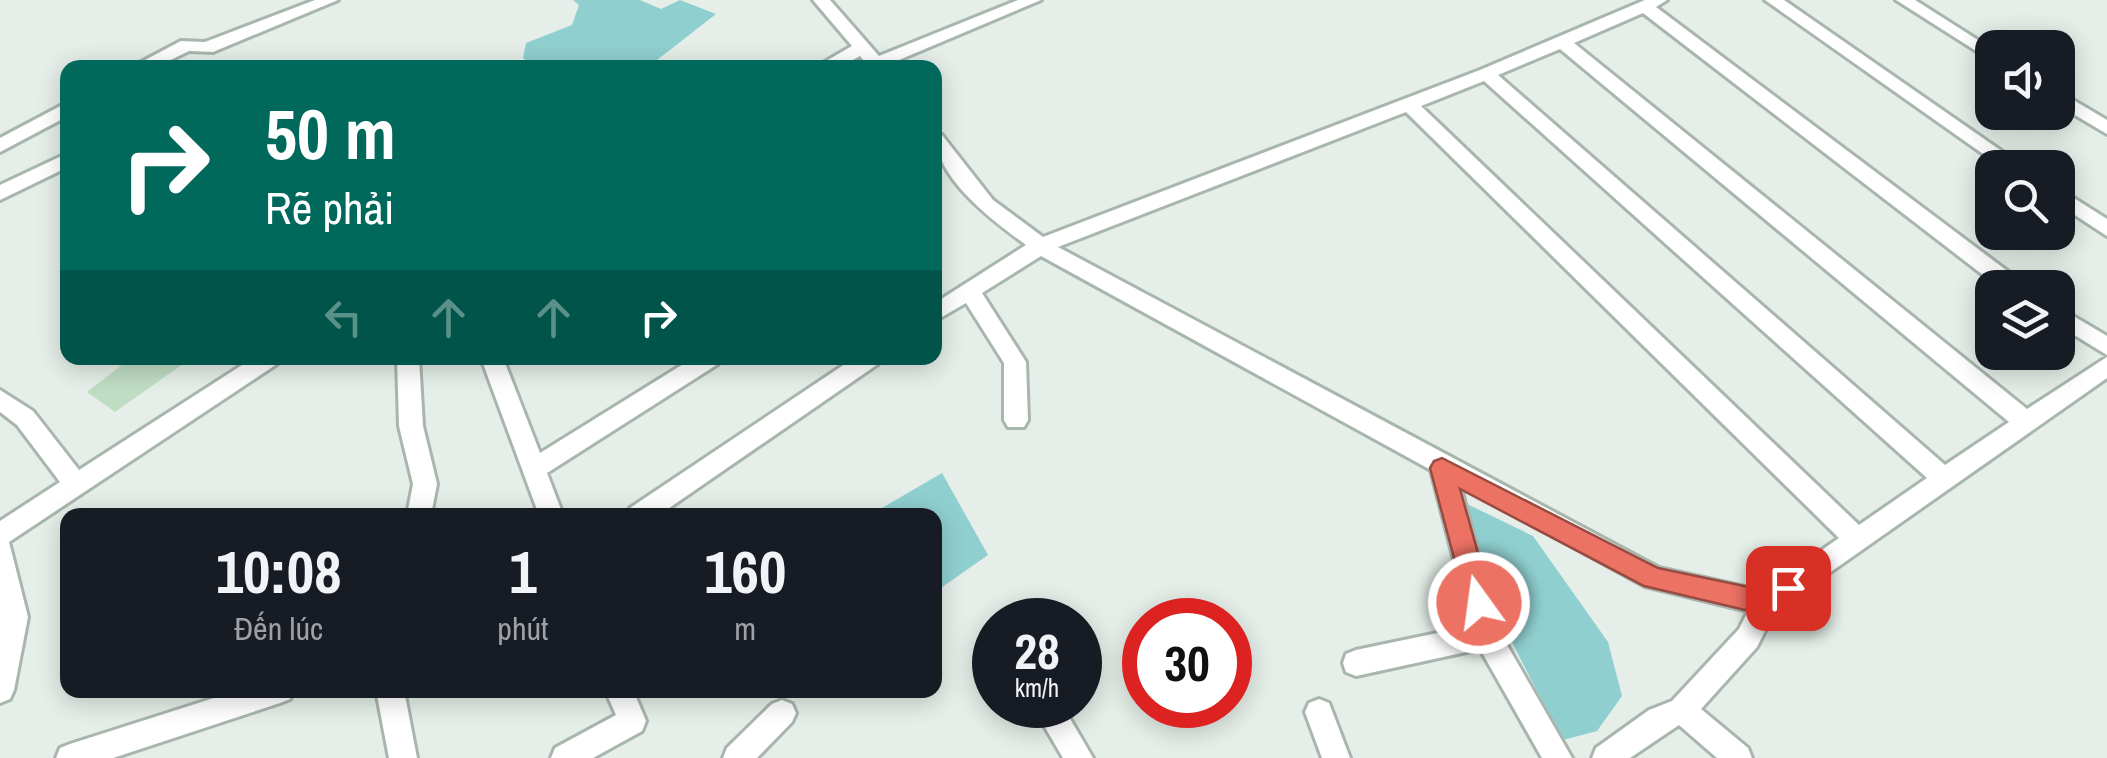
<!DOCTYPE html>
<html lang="vi">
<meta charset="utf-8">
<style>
:root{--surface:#171b24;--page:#20242c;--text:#f1f3f6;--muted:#9ea1a6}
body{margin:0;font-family:"Archivo Narrow",sans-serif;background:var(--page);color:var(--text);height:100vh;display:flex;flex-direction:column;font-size:38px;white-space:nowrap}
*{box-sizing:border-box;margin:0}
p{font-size:32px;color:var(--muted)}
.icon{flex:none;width:55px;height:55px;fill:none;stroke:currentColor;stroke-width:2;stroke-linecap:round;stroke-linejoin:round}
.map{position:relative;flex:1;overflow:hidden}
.sheet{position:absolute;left:60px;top:508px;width:882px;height:190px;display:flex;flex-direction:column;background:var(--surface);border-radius:20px;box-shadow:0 5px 25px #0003}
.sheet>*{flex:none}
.guide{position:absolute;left:60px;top:60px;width:882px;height:305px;border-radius:20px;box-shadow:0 5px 25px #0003;background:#00695c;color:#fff;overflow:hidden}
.fabs{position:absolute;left:1975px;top:30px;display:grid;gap:20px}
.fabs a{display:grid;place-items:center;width:100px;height:100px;border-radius:20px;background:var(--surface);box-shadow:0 5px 25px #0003;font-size:50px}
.speed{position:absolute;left:972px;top:598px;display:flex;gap:20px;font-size:50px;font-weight:700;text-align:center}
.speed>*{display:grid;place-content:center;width:130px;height:130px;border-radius:50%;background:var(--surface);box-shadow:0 5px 25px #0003;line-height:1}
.speed small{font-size:25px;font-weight:400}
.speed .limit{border:15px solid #d22;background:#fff;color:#111}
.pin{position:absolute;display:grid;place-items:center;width:85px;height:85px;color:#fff;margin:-42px;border-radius:20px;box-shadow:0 5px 15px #0006}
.me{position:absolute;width:110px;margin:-55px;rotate:346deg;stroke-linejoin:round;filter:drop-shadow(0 0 8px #0008)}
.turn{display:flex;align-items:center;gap:35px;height:210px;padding:0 40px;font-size:45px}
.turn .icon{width:130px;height:130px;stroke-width:2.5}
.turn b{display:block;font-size:70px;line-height:85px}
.lanes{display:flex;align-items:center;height:95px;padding:0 40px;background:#0003;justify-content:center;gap:50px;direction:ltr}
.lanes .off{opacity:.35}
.eta{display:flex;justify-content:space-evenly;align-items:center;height:170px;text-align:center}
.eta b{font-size:60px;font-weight:800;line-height:70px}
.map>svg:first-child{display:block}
.green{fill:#bfddc3}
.water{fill:#90cfd0}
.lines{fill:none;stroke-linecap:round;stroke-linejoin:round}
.street-casing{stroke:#a8b6ae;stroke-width:6}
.street{fill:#fff;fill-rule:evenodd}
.route{fill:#ec7264;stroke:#994a41;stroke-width:2.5}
</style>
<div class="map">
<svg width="2107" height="758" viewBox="0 0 2107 758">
<rect width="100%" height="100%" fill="#e5eee8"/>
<path class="green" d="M 131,358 L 151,362 L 158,358 L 190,359 L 115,412 L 87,392 Z"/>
<path class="water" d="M 573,0 L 640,0 L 661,9 L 680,0 L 716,14 L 648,67 L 535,67 L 523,58 L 526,43 L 572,25 L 579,5 Z
M 942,473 L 988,555 L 935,592 L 935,515 L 870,515 Z
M 1465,503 L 1533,536 L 1608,642 L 1622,696 L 1597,731 L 1563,740 C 1522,662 1480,590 1465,503 Z"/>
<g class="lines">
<g class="street-casing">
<path id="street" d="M 315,0 L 338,0 L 213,52 L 189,51 L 154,68 L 130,68 L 181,41 L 205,42 Z
M 813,0 L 830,0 L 879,56 L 1018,0 L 1041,0 L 887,65 L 889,68 L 870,68 L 860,56 L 838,68 L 814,68 L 852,46 Z
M 1645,0 L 1667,0 L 1656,7 L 2022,282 L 2025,288 L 2000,288 L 1643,13 L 1574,43 L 2027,409 L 2107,357 L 2107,378 L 1775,611 L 1757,647 L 1701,709 L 1748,748 L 1752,758 L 1717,758 L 1679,725 L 1630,758 L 1592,758 L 1596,748 L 1649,710 L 1672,701 L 1739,629 L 1748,611 L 1645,586 L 1460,485 L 1499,631 L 1572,758 L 1542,758 L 1480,649 L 1356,676 L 1346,672 L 1343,663 L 1346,654 L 1356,650 L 1471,626 L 1431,470 L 1041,256 L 982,293 L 1026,362 L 1028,420 L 1024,427 L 1008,427 L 1004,420 L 1004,363 L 966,303 L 935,321 L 935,303 L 1026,245 C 992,220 935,178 935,133 L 942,135 L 993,200 L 1043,237 L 1480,70 ZM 1560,49 L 2009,422 L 1945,465 L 1498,75 ZM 1484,81 L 1927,478 L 1859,525 L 1421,106 ZM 1406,112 L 1839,538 L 1763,591 L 1659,568 L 1058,247 Z
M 1765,0 L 1784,0 L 2026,168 L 2003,168 Z
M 1896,0 L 1915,0 L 1992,49 L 1992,61 Z
M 2058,91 L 2107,120 L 2107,134 L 2058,105 Z
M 68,102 L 68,116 L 0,152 L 0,138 Z
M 68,153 L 68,167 L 0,200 L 0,185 Z
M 2058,188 L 2107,219 L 2107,236 L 2058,204 Z
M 2058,307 L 2107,336 L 2107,355 L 2058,325 Z
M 253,358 L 280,358 L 277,364 L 9,542 L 28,617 L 14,690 L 10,699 L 0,703 L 0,521 L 60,482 L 17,425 L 0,412 L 0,390 L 33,411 L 79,470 Z
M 397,358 L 419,358 L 423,426 L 437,484 L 431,515 L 407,515 L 413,484 L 399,426 Z
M 481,358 L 503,358 L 540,453 L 693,358 L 721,358 L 718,364 L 547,473 L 563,515 L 539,515 Z
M 854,358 L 881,358 L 878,364 L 659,515 L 627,515 L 630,508 Z
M 239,690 L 294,690 L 290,699 L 280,703 L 113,758 L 56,758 L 60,748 L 70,744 Z
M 376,690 L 404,690 L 417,758 L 389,758 Z
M 605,690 L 633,690 L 646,721 L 642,731 L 593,758 L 551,758 L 555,748 L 616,715 Z
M 1319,699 L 1329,703 L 1350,758 L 1322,758 L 1305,712 L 1309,703 Z
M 782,700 L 792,704 L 796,713 L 792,722 L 757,758 L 723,758 L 727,748 L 772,704 Z
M 1032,705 L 1062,705 L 1093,758 L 1063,758 Z"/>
</g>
<use href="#street" class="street"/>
</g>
<path class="route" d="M 1442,458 L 1658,568 L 1763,590 L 1788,576 L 1798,579 L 1801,588 L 1798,596 L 1766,615 L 1644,586 L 1460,489 L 1492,603 L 1488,611 L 1479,615 L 1470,611 L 1466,603 L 1430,468 L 1434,461 Z"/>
</svg>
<div class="fabs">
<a><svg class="icon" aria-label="sound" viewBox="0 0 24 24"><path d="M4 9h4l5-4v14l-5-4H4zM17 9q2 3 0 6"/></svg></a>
<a><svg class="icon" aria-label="search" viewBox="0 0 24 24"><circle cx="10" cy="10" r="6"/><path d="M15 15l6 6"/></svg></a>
<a><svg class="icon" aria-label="layers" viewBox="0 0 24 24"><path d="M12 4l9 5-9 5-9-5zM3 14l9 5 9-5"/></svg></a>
</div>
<div class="speed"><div>28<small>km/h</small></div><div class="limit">30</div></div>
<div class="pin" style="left:1788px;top:588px;background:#d93025"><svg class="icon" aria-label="arrive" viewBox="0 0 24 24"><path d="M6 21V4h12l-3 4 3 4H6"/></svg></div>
<svg class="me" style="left:1479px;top:603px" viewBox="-20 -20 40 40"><circle r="17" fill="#ec7264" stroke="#fff" stroke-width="3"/><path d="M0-11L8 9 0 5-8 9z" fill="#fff"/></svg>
<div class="guide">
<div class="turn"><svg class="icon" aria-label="right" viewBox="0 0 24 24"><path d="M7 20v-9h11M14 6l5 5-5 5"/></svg><div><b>50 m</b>Rẽ phải</div></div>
<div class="lanes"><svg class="icon off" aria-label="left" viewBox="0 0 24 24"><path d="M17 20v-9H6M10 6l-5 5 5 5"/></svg><svg class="icon off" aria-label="ahead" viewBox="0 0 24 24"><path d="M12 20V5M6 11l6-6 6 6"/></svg><svg class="icon off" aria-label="ahead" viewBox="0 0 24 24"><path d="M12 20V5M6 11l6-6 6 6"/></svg><svg class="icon" aria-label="right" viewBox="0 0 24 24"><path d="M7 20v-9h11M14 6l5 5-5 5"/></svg></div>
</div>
<section class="sheet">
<div class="eta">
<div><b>10:08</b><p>Đến lúc</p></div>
<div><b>1</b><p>phút</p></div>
<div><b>160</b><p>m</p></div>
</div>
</section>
</div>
